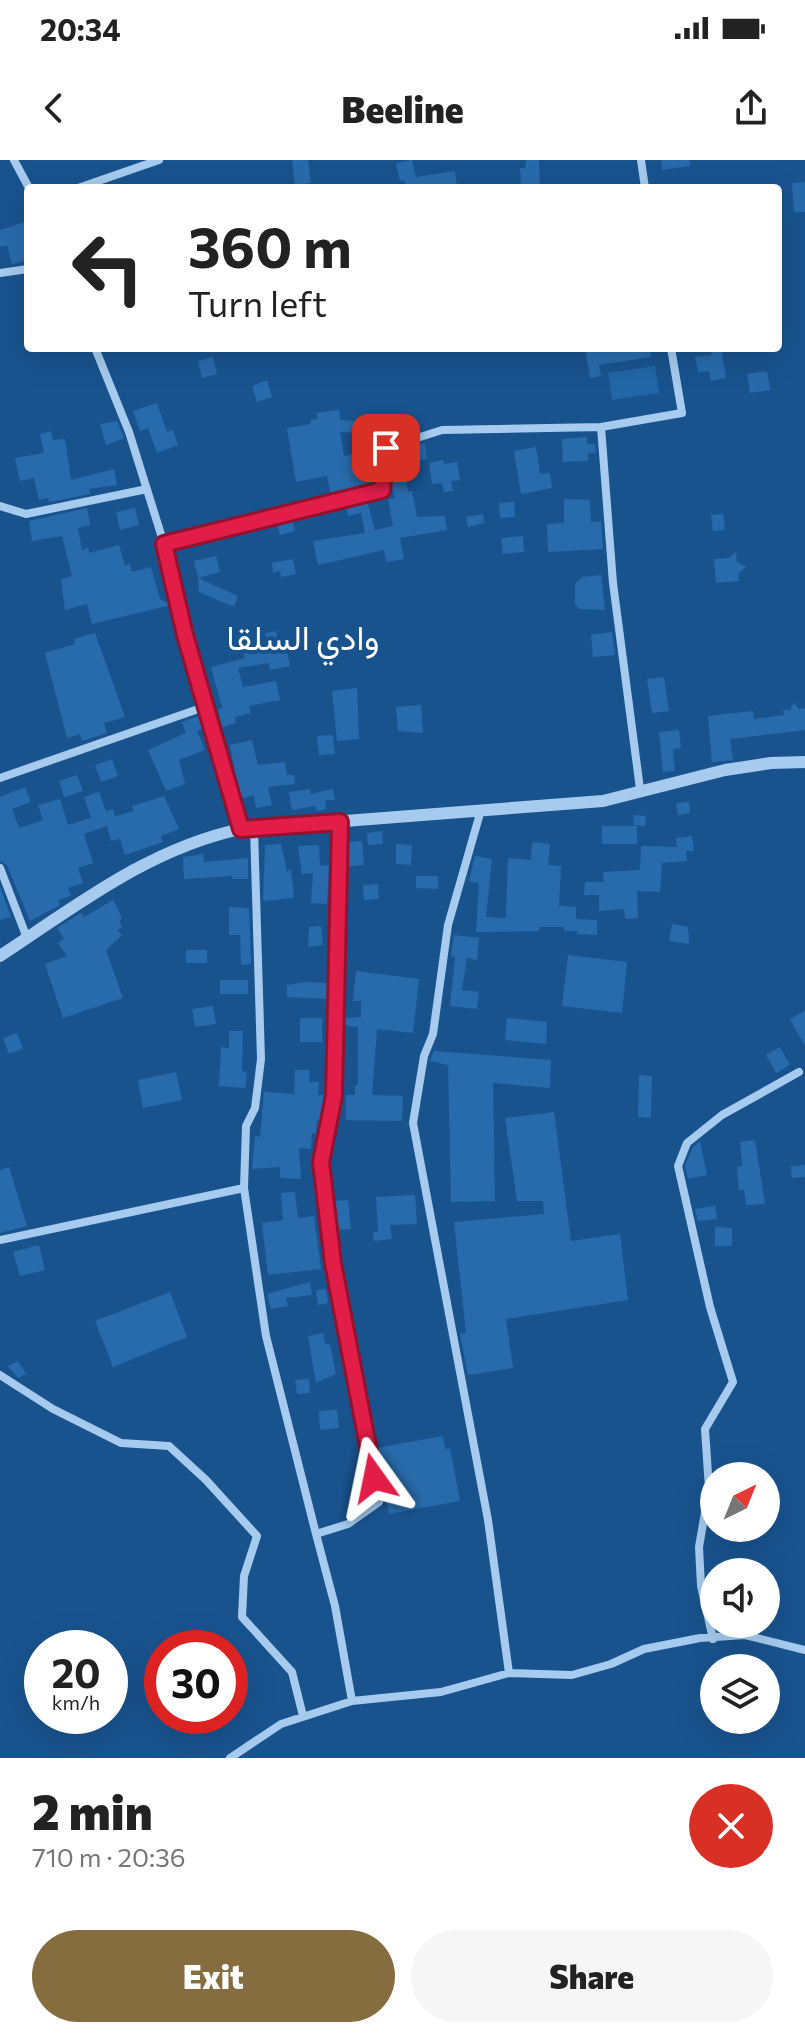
<!DOCTYPE html>
<meta charset="utf-8">
<style>
:root{--surface:#fff;--page:#f6f6f6;--text:#222;--muted:#767676;--accent:#856d3f}
body{margin:0;font-family:Commissioner,Vazirmatn,sans-serif;background:var(--page);color:var(--text);height:100vh;display:flex;flex-direction:column;font-size:30px;white-space:nowrap}
*{box-sizing:border-box;margin:0}
p{font-size:26px;color:var(--muted)}
.icon{flex:none;width:44px;height:44px;fill:none;stroke:currentColor;stroke-width:2;stroke-linecap:round;stroke-linejoin:round}
.map{position:relative;height:1598px;overflow:hidden}
.details{display:flex;flex-direction:column;background:var(--surface);flex:1}
.details>*{flex:none}
.top-card{position:absolute;left:24px;top:24px;width:758px;height:168px;border-radius:8px;box-shadow:0 8px 32px #0002;background:#fff;color:var(--text);overflow:hidden}
.needle{width:52px;rotate:43deg}
.controls{position:absolute;left:700px;top:1302px;display:grid;gap:16px}
.controls a{display:grid;place-items:center;width:80px;height:80px;border-radius:50%;background:var(--surface);box-shadow:0 8px 32px #0002;font-size:40px}
.speed{position:absolute;left:24px;top:1470px;display:flex;gap:16px;font-size:40px;font-weight:700;text-align:center}
.speed>*{display:grid;place-content:center;width:104px;height:104px;border-radius:50%;background:var(--surface);box-shadow:0 8px 32px #0002;line-height:1}
.speed small{font-size:20px;font-weight:400}
.speed .limit{border:12px solid #d22;background:#fff;color:#111}
.pin{position:absolute;display:grid;place-items:center;width:68px;height:68px;color:#fff;margin:-34px;border-radius:16px;box-shadow:0 4px 12px #0006}
.me{position:absolute;width:88px;margin:-44px;rotate:348deg;stroke-linejoin:round;filter:drop-shadow(0 0 6px #0008)}
.turn{display:flex;align-items:center;gap:28px;height:168px;padding:0 32px;font-size:36px}
.turn .icon{width:104px;height:104px;stroke-width:2.5}
.turn b{display:block;font-size:56px;line-height:68px}
.round{display:grid;place-items:center;flex:none;width:84px;height:84px;border-radius:42px;background:var(--page)}
.headline{display:flex;align-items:center;justify-content:space-between;height:136px;padding:0 32px}
h1{font-size:48px;font-weight:800;line-height:60px}
.primary-button{display:flex;gap:16px;margin-top:auto;padding:16px 32px}
.primary-button a{flex:1;height:92px;border-radius:48px;background:var(--accent);color:#fff;font-size:32px;font-weight:800;line-height:92px;text-align:center}
.primary-button a+a{background:var(--page);color:var(--text)}
.status{display:flex;justify-content:space-between;align-items:center;height:56px;padding:0 40px;background:var(--surface);direction:ltr}
.status svg{height:22px;fill:currentColor}
header{display:flex;justify-content:space-between;align-items:center;height:104px;padding:0 32px;background:var(--surface);font-size:36px;font-weight:800}
.map>svg:first-child{display:block}
.green{fill:#2266a7}
.building{fill:#286bac}
.lines{fill:none;stroke-linecap:round;stroke-linejoin:round}
.minor{stroke:#a6cbee;stroke-width:8}
.tertiary{stroke:#a6cbee;stroke-width:12}
.route-casing{stroke:#92132f;stroke-width:20}
.route{stroke:#e11d48;stroke-width:14}
.labels{text-anchor:middle;stroke-width:8;stroke-linejoin:round;paint-order:stroke}
.quarter-label{font-size:34px;fill:#fff;stroke:#19538e}
</style>
<div class="status"><b>20:34</b><svg viewBox="0 0 49 12"><path d="M0 12V9h3v3zM5 12V6h3v6zM10 12V3h3v9zM15 12V0h3v12zM26 1h20v11H26zM47 4h2v5h-2z"/></svg></div>
<header><svg class="icon" aria-label="back" viewBox="0 0 24 24"><path d="M15 5l-7 7 7 7"/></svg>Beeline<svg class="icon" aria-label="share" viewBox="0 0 24 24"><path d="M12 15V3M7 8l5-5 5 5M5 13v7h14v-7"/></svg></header>
<div class="map">
<svg width="805" height="1598" viewBox="0 0 805 1598">
<rect width="100%" height="100%" fill="#19538e"/>
<path class="green" d="M 655,206 L 659,233 L 612,240 L 608,213 Z"/>
<path class="building" d="M 292,0 L 308,0 L 311,23 L 295,25 Z
M 412,0 L 416,17 L 455,11 L 457,28 L 406,28 L 404,20 L 400,21 L 396,3 Z
M 526,0 L 539,0 L 540,25 L 521,26 L 520,8 L 525,8 Z
M 661,0 L 689,0 L 690,6 L 662,10 Z
M 805,22 L 805,52 L 794,52 L 792,23 Z
M 28,61 L 28,100 L 12,104 L 7,85 L 0,87 L 0,70 Z
M 585,188 L 650,188 L 651,197 L 599,205 L 601,216 L 590,218 Z
M 710,188 L 721,188 L 726,218 L 711,221 L 709,211 L 698,212 L 695,197 L 712,195 Z
M 213,197 L 217,214 L 202,218 L 198,201 Z
M 767,211 L 770,230 L 750,233 L 747,214 Z
M 267,220 L 272,237 L 257,242 L 252,226 Z
M 157,243 L 167,272 L 173,270 L 178,285 L 157,293 L 148,268 L 140,271 L 133,251 Z
M 339,250 L 340,260 L 360,261 L 360,273 L 340,272 L 344,296 L 361,293 L 362,298 L 378,297 L 376,322 L 331,335 L 327,316 L 296,322 L 287,268 L 311,264 L 310,260 L 317,259 L 317,253 Z
M 117,261 L 124,278 L 106,285 L 100,264 Z
M 51,271 L 53,280 L 65,279 L 71,320 L 114,309 L 117,325 L 89,329 L 90,334 L 49,342 L 48,338 L 39,340 L 34,318 L 20,321 L 15,298 L 44,293 L 40,274 Z
M 587,277 L 587,284 L 595,284 L 596,293 L 588,293 L 588,301 L 563,302 L 562,279 Z
M 425,283 L 427,299 L 405,303 L 403,290 Z
M 536,287 L 540,314 L 550,313 L 552,328 L 521,334 L 514,291 Z
M 404,294 L 408,332 L 412,331 L 417,357 L 445,356 L 447,370 L 400,378 L 404,399 L 386,402 L 384,390 L 318,405 L 313,381 L 365,373 L 361,353 L 348,356 L 346,346 L 367,341 L 375,370 L 393,366 L 388,339 L 395,338 L 390,320 L 392,295 Z
M 443,300 L 444,304 L 457,302 L 460,320 L 451,321 L 453,331 L 444,332 L 442,323 L 432,324 L 429,303 Z
M 564,339 L 590,340 L 591,362 L 601,361 L 603,389 L 548,392 L 547,364 L 564,363 Z
M 514,342 L 515,357 L 500,358 L 499,343 Z
M 87,348 L 90,365 L 78,368 L 82,390 L 88,388 L 89,393 L 119,385 L 125,406 L 130,404 L 132,412 L 151,407 L 160,439 L 171,445 L 92,464 L 87,444 L 65,450 L 61,419 L 72,416 L 62,376 L 32,381 L 29,361 Z
M 135,348 L 139,365 L 120,370 L 116,352 Z
M 483,354 L 484,363 L 468,367 L 466,357 Z
M 723,354 L 725,370 L 713,371 L 711,355 Z
M 292,360 L 295,371 L 280,375 L 277,364 Z
M 523,376 L 524,392 L 503,394 L 501,378 Z
M 736,392 L 737,402 L 746,407 L 738,414 L 739,421 L 716,423 L 714,399 L 729,398 Z
M 216,396 L 220,412 L 198,418 L 194,401 Z
M 293,399 L 296,414 L 281,417 L 280,411 L 273,413 L 272,403 Z
M 601,415 L 605,450 L 579,449 L 575,444 L 575,424 L 582,417 Z
M 198,418 L 238,436 L 234,447 L 199,432 Z
M 276,471 L 278,482 L 285,481 L 290,506 L 270,510 L 269,503 L 238,508 L 243,527 L 276,521 L 280,540 L 249,546 L 251,553 L 235,557 L 236,563 L 222,567 L 218,549 L 222,548 L 211,507 L 245,498 L 242,486 L 266,482 L 265,473 Z
M 612,472 L 615,495 L 593,497 L 591,475 Z
M 95,473 L 125,557 L 104,563 L 107,573 L 82,581 L 80,574 L 67,578 L 45,493 L 75,484 L 74,479 Z
M 664,517 L 669,551 L 652,553 L 647,519 Z
M 357,528 L 359,579 L 337,581 L 332,531 Z
M 794,543 L 799,549 L 805,548 L 805,570 L 730,579 L 733,600 L 712,602 L 708,556 L 753,551 L 754,559 L 784,555 L 783,550 L 790,550 Z
M 421,545 L 423,573 L 398,571 L 396,547 Z
M 199,556 L 204,568 L 197,571 L 205,590 L 179,600 L 185,624 L 166,631 L 148,590 L 186,573 L 182,562 Z
M 679,570 L 681,588 L 673,589 L 675,611 L 663,612 L 659,572 Z
M 333,575 L 335,594 L 319,595 L 317,576 Z
M 252,580 L 258,605 L 285,602 L 287,615 L 294,615 L 295,624 L 268,627 L 272,645 L 256,648 L 254,635 L 240,639 L 230,585 Z
M 112,599 L 118,616 L 101,622 L 95,605 Z
M 77,615 L 83,631 L 64,637 L 59,621 Z
M 25,627 L 31,642 L 12,649 L 19,668 L 43,660 L 38,645 L 60,639 L 68,665 L 91,658 L 84,637 L 99,632 L 106,651 L 113,649 L 115,656 L 134,651 L 132,646 L 164,636 L 179,669 L 161,676 L 163,682 L 125,695 L 120,679 L 111,681 L 107,666 L 84,674 L 93,703 L 78,708 L 83,723 L 68,728 L 71,736 L 58,740 L 60,745 L 30,761 L 7,705 L 0,701 L 0,637 Z
M 310,629 L 311,634 L 333,629 L 335,640 L 325,640 L 326,649 L 316,651 L 315,646 L 292,650 L 289,632 Z
M 689,642 L 690,653 L 678,655 L 676,643 Z
M 634,655 L 646,656 L 645,666 L 633,665 Z
M 602,666 L 637,666 L 637,684 L 602,684 Z
M 382,671 L 383,684 L 368,685 L 367,673 Z
M 692,676 L 694,691 L 686,691 L 687,701 L 662,703 L 660,732 L 637,731 L 638,758 L 625,759 L 624,749 L 599,751 L 599,735 L 584,735 L 585,722 L 604,722 L 603,712 L 640,710 L 641,686 L 677,687 L 676,678 Z
M 362,681 L 364,705 L 348,706 L 347,682 Z
M 532,682 L 550,684 L 548,705 L 561,706 L 559,746 L 576,747 L 576,759 L 597,760 L 597,775 L 577,774 L 577,771 L 564,771 L 564,767 L 539,767 L 539,771 L 476,772 L 479,723 L 469,721 L 475,696 L 492,699 L 486,757 L 506,758 L 508,698 L 531,700 Z
M 281,684 L 287,711 L 291,710 L 294,738 L 263,741 L 265,685 Z
M 396,684 L 412,685 L 411,705 L 396,704 Z
M 319,685 L 320,706 L 329,705 L 327,744 L 311,743 L 313,713 L 302,714 L 298,686 Z
M 203,694 L 204,702 L 248,698 L 248,719 L 232,719 L 232,716 L 184,719 L 183,697 Z
M 416,716 L 438,716 L 438,729 L 416,728 Z
M 378,724 L 379,739 L 364,740 L 363,725 Z
M 0,727 L 11,757 L 0,760 Z
M 113,740 L 122,758 L 119,760 L 122,768 L 117,770 L 122,775 L 106,790 L 123,838 L 63,858 L 45,804 L 67,796 L 58,783 L 64,779 L 57,768 L 81,753 L 84,757 Z
M 229,747 L 249,748 L 251,804 L 241,805 L 240,775 L 229,775 Z
M 672,764 L 688,767 L 689,784 L 669,781 Z
M 321,766 L 323,785 L 308,787 L 309,767 Z
M 454,775 L 479,778 L 477,800 L 467,798 L 462,830 L 479,832 L 477,849 L 450,846 L 455,797 L 451,796 Z
M 186,790 L 207,790 L 207,803 L 186,803 Z
M 568,795 L 627,802 L 622,853 L 562,846 Z
M 356,811 L 419,819 L 413,873 L 377,869 L 372,935 L 403,936 L 402,961 L 346,960 L 346,935 L 355,935 L 355,925 L 358,925 L 358,867 L 343,865 L 343,858 L 361,857 L 361,841 L 353,841 Z
M 220,820 L 248,820 L 248,834 L 220,834 Z
M 307,822 L 328,823 L 328,839 L 287,837 L 287,825 Z
M 213,846 L 216,864 L 195,867 L 192,849 Z
M 805,851 L 805,886 L 790,859 Z
M 300,858 L 322,858 L 322,882 L 300,882 Z
M 507,858 L 547,862 L 546,884 L 505,880 Z
M 229,871 L 243,871 L 242,911 L 247,912 L 245,928 L 219,926 L 221,887 L 229,888 Z
M 17,873 L 23,889 L 9,894 L 3,878 Z
M 780,887 L 790,905 L 776,913 L 766,895 Z
M 434,891 L 551,900 L 550,928 L 493,923 L 495,1041 L 451,1042 L 448,905 L 430,901 Z
M 295,910 L 310,910 L 309,922 L 319,922 L 318,935 L 324,935 L 322,961 L 317,960 L 316,974 L 312,973 L 311,989 L 299,988 L 301,1019 L 280,1018 L 280,1007 L 252,1009 L 255,976 L 260,977 L 264,932 L 294,934 Z
M 176,912 L 182,940 L 143,948 L 138,920 Z
M 639,915 L 652,916 L 651,958 L 638,957 Z
M 554,952 L 571,1081 L 620,1074 L 628,1140 L 506,1159 L 513,1208 L 468,1215 L 460,1174 L 466,1173 L 454,1062 L 544,1054 L 543,1041 L 517,1041 L 505,958 Z
M 755,980 L 765,1044 L 746,1045 L 744,1030 L 739,1030 L 737,1007 L 742,1006 L 740,982 Z
M 700,981 L 707,1015 L 688,1019 L 685,1006 L 693,987 Z
M 805,1005 L 805,1017 L 792,1018 L 791,1006 Z
M 9,1007 L 27,1066 L 0,1073 L 0,1010 Z
M 295,1032 L 298,1058 L 314,1056 L 321,1109 L 268,1115 L 262,1063 L 283,1060 L 281,1033 Z
M 415,1035 L 417,1064 L 390,1065 L 392,1079 L 374,1081 L 373,1072 L 378,1072 L 376,1037 Z
M 348,1040 L 351,1069 L 336,1070 L 333,1041 Z
M 715,1046 L 717,1059 L 698,1061 L 695,1049 Z
M 715,1067 L 732,1068 L 732,1086 L 715,1086 Z
M 39,1085 L 45,1110 L 20,1116 L 13,1092 Z
M 310,1122 L 312,1135 L 286,1138 L 288,1146 L 271,1149 L 267,1134 Z
M 326,1129 L 328,1143 L 318,1145 L 316,1130 Z
M 170,1132 L 187,1177 L 113,1207 L 95,1161 Z
M 323,1173 L 325,1184 L 330,1184 L 336,1214 L 316,1223 L 308,1176 Z
M 18,1201 L 26,1214 L 18,1218 L 8,1206 Z
M 309,1219 L 310,1233 L 297,1234 L 295,1220 Z
M 337,1250 L 339,1268 L 320,1270 L 319,1251 Z
M 443,1276 L 445,1289 L 450,1288 L 460,1341 L 389,1354 L 376,1288 Z"/>
<g class="lines">
<path class="minor" d="M 14,0 L 29,28
M 641,0 L 645,28
M 78,28 L 159,0
M 0,113 L 28,109
M 95,188 L 129,272 L 164,384 L 185,475 L 241,669
M 0,346 L 26,354 L 147,329
M 164,384 L 382,330 L 386,288 L 442,270 L 601,267
M 0,618 L 207,546
M 640,629 L 613,423 L 601,267 L 682,253 L 671,188
M 481,650 L 448,765 L 433,874 L 424,896 L 413,963 L 488,1360 L 509,1513
M 340,662 L 334,936 L 321,1002 L 333,1103 L 379,1342 L 348,1364 L 316,1374 L 335,1446 L 352,1541
M 0,708 L 27,778
M 244,1028 L 266,1176 L 316,1374
M 0,1080 L 244,1028 L 246,966 L 255,948 L 261,899 L 254,669
M 0,1215 L 53,1249 L 121,1283 L 169,1286 L 206,1320 L 257,1376 L 244,1416 L 242,1457 L 292,1512 L 303,1556
M 713,1479 L 701,1426 L 699,1387 L 709,1329 L 705,1269 L 733,1222 L 710,1147 L 678,1006 L 687,983 L 722,955 L 799,912
M 230,1598 L 281,1564 L 352,1541 L 441,1532 L 509,1513 L 572,1515 L 611,1504 L 644,1489 L 700,1478 L 745,1475 L 805,1490"/>
<path class="tertiary" d="M 0,796 C 76,746 150,688 241,669 L 603,641 L 725,610 L 771,603 L 805,602"/>
</g>
<g class="lines">
<g class="route-casing">
<path id="route" d="M 374,1318 L 333,1103 L 321,1002 L 334,936 L 340,662 L 241,669 L 185,475 L 164,384 L 382,330 L 386,288"/>
</g>
<use href="#route" class="route"/>
</g>
<g class="labels">
<g class="quarter-label">
<text x="303" y="490">وادي السلقا</text>
</g>
</g>
</svg>
<div class="controls">
<a><svg class="needle" viewBox="-14 -14 28 28"><path d="M0-13l5 13h-10z" fill="#e53935"/><path d="M0 13l5-13h-10z" fill="#767676"/></svg></a>
<a><svg class="icon" aria-label="sound" viewBox="0 0 24 24"><path d="M4 9h4l5-4v14l-5-4H4zM17 9q2 3 0 6"/></svg></a>
<a><svg class="icon" aria-label="layers" viewBox="0 0 24 24"><path d="M12 4l9 5-9 5-9-5zM3 14l9 5 9-5"/></svg></a>
</div>
<div class="speed"><div>20<small>km/h</small></div><div class="limit">30</div></div>
<div class="pin" style="left:386px;top:288px;background:#d93025"><svg class="icon" aria-label="arrive" viewBox="0 0 24 24"><path d="M6 21V4h12l-3 4 3 4H6"/></svg></div>
<svg class="me" style="left:374px;top:1318px" viewBox="-20 -20 40 40"><path d="M0-17L14 15 0 8-14 15z" fill="#e11d48" stroke="#fff" stroke-width="4"/></svg>
<div class="top-card">
<div class="turn"><svg class="icon" aria-label="left" viewBox="0 0 24 24"><path d="M17 20v-9H6M10 6l-5 5 5 5"/></svg><div><b>360 m</b>Turn left</div></div>
</div>
</div>
<section class="details">
<div class="headline"><div><h1>2 min</h1><p>710 m · 20:36</p></div><a class="round" style="background:#d93025;color:#fff"><svg class="icon" aria-label="close" viewBox="0 0 24 24"><path d="M6 6l12 12M18 6L6 18"/></svg></a></div>
<div class="primary-button"><a>Exit</a><a>Share</a></div>
</section>
